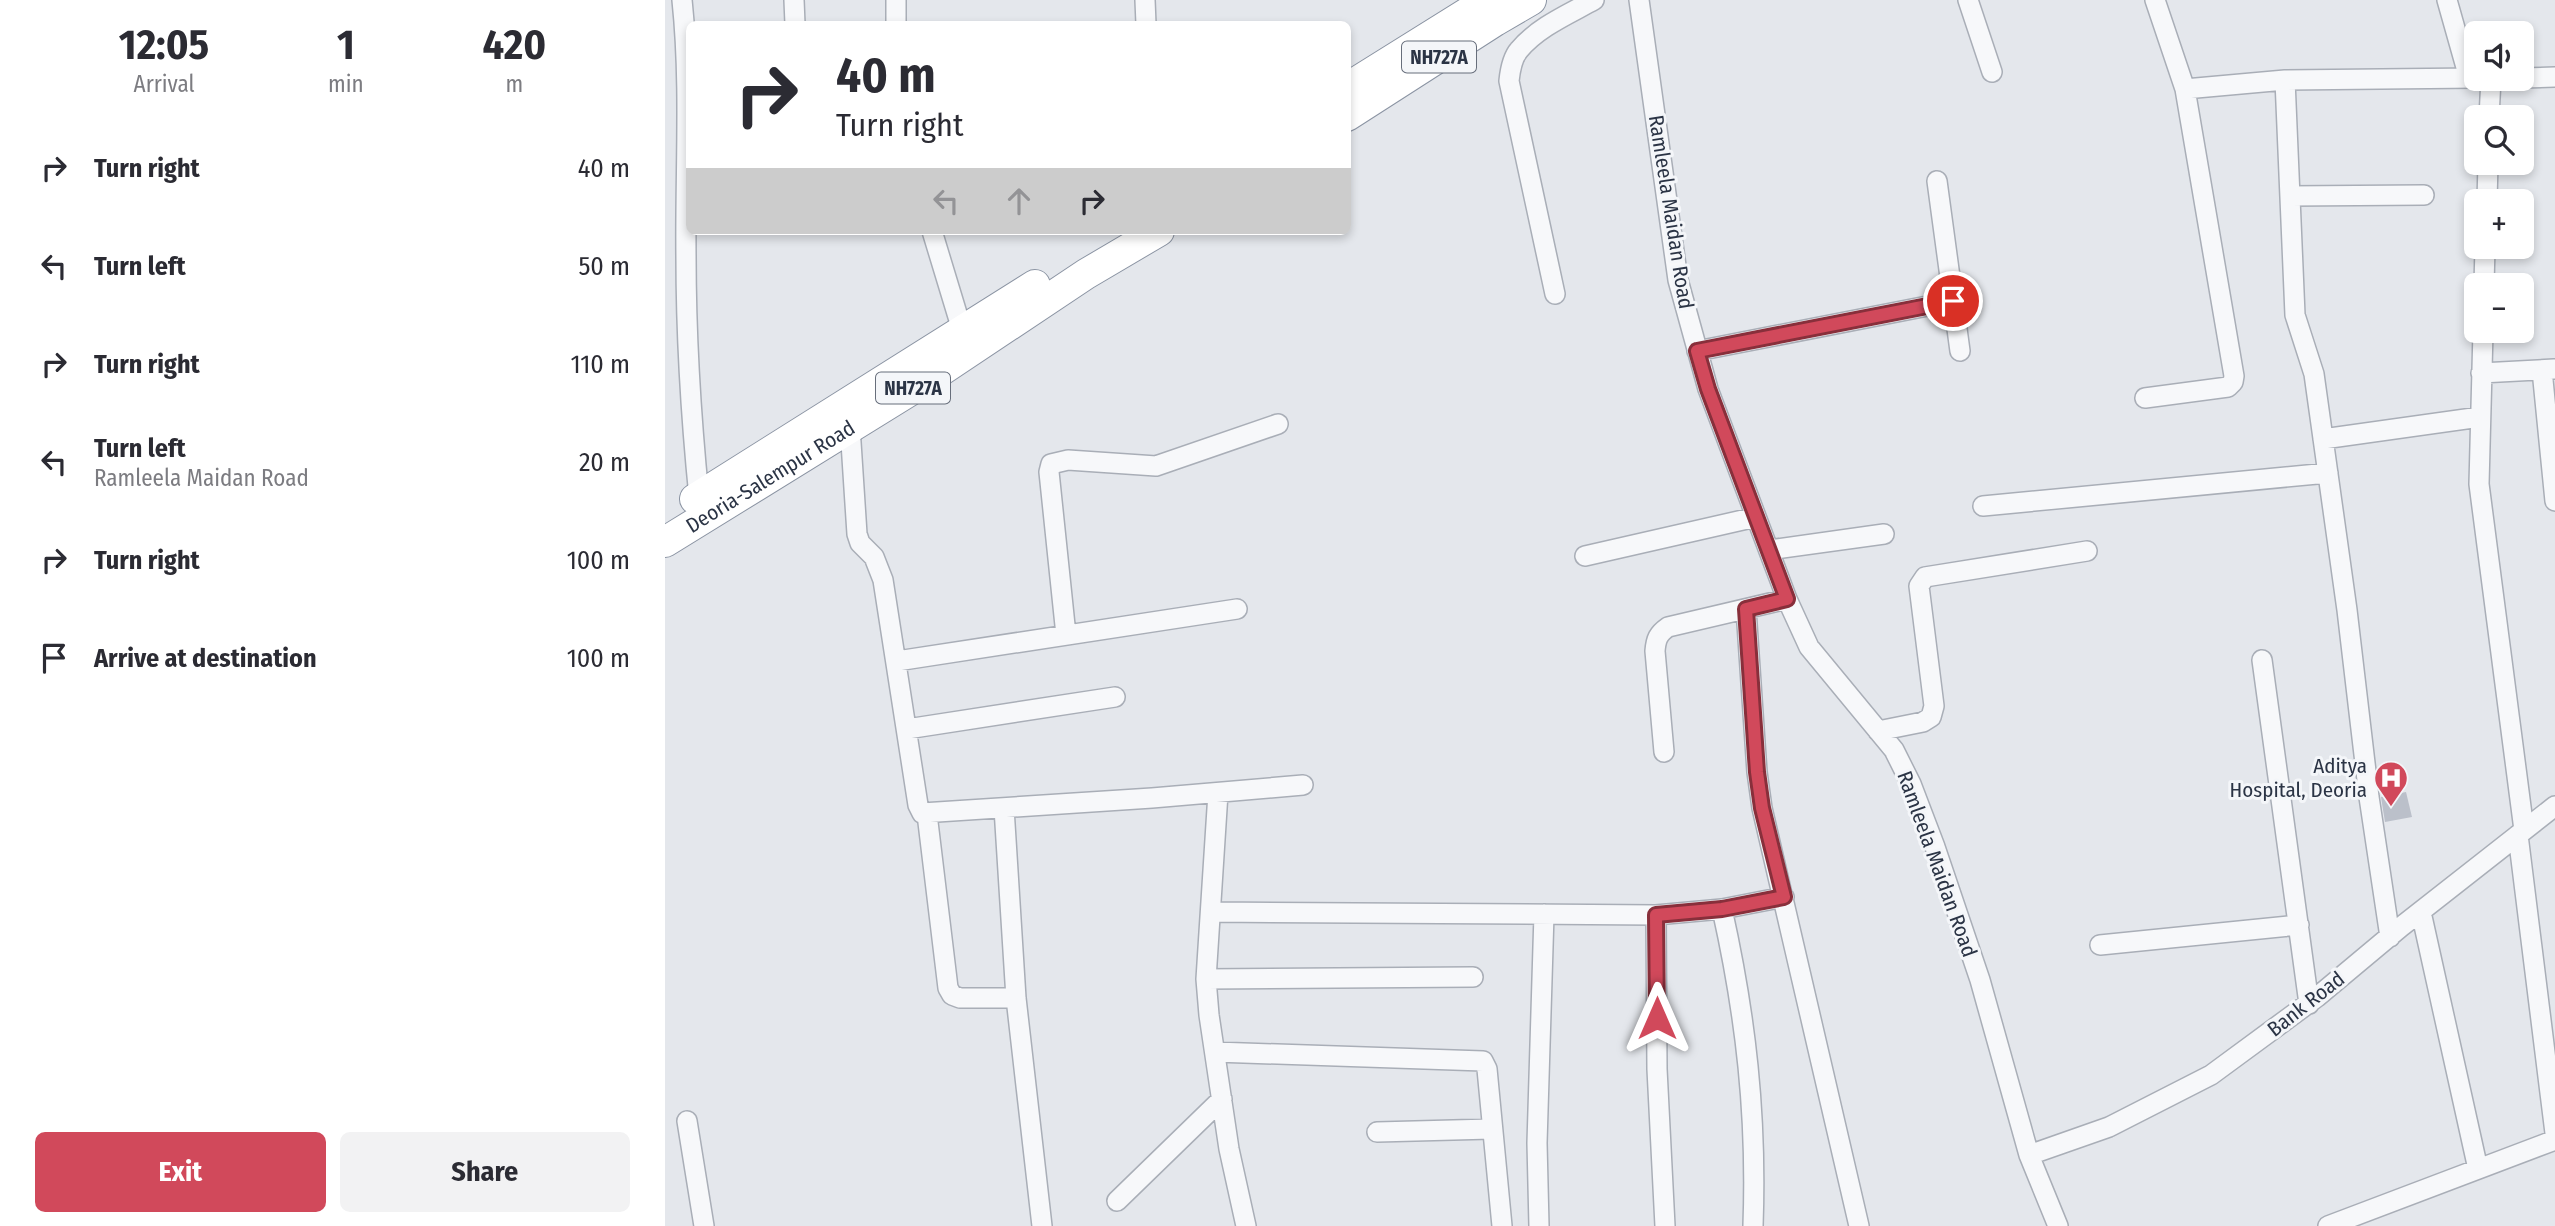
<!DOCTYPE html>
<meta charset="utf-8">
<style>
:root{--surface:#fff;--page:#f2f2f3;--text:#2b2b33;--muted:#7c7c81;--accent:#d1495b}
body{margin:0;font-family:"Fira Sans Condensed",sans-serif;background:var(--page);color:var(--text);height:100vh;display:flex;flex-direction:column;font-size:26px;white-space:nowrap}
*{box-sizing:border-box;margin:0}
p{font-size:23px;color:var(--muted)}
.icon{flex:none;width:38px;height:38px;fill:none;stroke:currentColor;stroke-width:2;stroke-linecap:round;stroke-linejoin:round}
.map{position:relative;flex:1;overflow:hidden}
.sheet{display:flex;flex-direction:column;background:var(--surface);width:665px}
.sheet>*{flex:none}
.banner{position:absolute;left:21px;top:21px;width:665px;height:214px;border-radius:10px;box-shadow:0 4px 10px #0003;background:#fff;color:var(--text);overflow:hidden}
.buttons{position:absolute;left:1799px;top:21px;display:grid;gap:14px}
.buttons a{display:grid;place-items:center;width:70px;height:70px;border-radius:10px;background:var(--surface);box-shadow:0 4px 10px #0003;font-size:35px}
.pin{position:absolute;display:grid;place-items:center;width:60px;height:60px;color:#fff;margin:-30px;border:4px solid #fff;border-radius:50%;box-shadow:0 2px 7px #0007}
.me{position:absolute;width:77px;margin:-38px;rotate:0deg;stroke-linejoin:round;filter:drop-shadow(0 0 5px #0008)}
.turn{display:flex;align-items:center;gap:24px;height:147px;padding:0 35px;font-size:32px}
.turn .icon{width:91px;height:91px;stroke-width:2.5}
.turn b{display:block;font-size:49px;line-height:60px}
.lanes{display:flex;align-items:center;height:66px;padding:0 35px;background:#0003;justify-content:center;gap:35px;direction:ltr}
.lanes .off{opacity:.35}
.eta{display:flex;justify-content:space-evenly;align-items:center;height:119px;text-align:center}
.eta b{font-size:42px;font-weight:700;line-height:49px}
.button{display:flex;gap:14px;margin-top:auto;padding:14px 35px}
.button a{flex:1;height:80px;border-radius:10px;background:var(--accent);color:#fff;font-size:28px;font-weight:700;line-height:80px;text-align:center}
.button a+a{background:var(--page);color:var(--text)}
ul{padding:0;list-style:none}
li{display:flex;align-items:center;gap:21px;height:98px;padding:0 35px}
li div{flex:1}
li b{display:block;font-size:26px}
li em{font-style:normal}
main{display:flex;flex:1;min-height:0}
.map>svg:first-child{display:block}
.building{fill:#bbc0ca}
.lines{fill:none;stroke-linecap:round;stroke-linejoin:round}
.minor-casing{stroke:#a9aeb7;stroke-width:22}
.highway-casing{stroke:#8b94a3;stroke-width:32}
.minor{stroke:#f7f8fa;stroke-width:19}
.highway{stroke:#fff;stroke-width:30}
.route-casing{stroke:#882f3b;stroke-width:18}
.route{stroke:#d1495b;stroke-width:12}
.labels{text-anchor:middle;stroke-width:6;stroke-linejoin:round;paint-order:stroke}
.shield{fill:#f4f6f9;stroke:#676e7b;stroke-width:2}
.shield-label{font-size:19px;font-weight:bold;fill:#2b3445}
.street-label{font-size:21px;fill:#2b3445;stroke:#f4f6f9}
.poi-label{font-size:21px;fill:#2b3445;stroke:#f4f6f9;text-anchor:end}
</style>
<main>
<section class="sheet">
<div class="eta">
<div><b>12:05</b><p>Arrival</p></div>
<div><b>1</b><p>min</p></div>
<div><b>420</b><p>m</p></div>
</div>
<ul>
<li><svg class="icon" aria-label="right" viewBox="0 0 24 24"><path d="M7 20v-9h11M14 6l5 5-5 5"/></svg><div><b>Turn right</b></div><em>40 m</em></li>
<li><svg class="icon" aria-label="left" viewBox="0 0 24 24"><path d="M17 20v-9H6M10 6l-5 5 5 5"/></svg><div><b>Turn left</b></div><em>50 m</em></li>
<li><svg class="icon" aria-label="right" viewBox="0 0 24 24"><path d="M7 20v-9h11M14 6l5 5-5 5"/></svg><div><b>Turn right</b></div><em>110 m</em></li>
<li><svg class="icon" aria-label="left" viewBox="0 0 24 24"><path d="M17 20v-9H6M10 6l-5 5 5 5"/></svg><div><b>Turn left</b><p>Ramleela Maidan Road</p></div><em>20 m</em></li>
<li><svg class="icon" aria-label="right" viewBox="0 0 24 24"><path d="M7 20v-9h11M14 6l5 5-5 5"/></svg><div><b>Turn right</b></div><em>100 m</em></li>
<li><svg class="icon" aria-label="arrive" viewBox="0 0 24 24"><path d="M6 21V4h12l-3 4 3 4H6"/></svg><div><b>Arrive at destination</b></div><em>100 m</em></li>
</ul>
<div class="button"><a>Exit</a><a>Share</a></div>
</section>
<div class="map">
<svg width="1890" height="1226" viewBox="0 0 1890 1226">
<rect width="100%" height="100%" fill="#e4e7ec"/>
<path class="building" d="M 1741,792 L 1747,817 L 1720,822 L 1716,797 Z"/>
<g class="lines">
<g class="minor-casing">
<path id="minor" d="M 17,0 C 26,85 20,171 21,256 C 21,337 26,417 34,497
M 129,0 L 130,24
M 480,0 L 481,24
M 974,0 L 1013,280 L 1043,389 L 1122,599 L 1144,647 L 1229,750 L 1246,784 L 1270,847 L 1315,980 L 1364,1155 L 1393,1226
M 1303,0 L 1327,72
M 1782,0 L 1804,78
M 231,24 L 231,0
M 1857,78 L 1890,77
M 1620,80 L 1630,315 L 1649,374 L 1682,610 L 1704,797 L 1725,937
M 1520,89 L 1620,80 L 1811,78
M 1824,117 L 1826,79
M 1272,181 L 1295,351
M 1625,196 L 1759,195
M 1822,201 L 1823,163
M 267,231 L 297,330
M 1819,285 L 1820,247
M 890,294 L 844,81 C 845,71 847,58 854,50 C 873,27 904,14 929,0
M 1818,331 L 1814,484 L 1859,830
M 1032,351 L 1288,301
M 1877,370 L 1890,501
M 1816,373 L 1889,369
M 1480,398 L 1563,387 L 1568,382 L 1569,376 L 1520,89 L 1490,0
M 185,427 L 192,534 L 195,543 L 209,557 L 218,580 L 253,805 L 257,813 L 487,798 L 638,785
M 1658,439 L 1815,417
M 1318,506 L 1663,473
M 1104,550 L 1219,534
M 920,556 L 1091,517
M 1081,609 L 1092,772 L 1097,808 L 1194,1226
M 401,635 L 384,472 L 386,464 L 403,460 L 491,466 L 613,424
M 1597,660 L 1644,1004
M 232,661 L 572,609
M 242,729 L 450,697
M 1213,731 L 1258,722 L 1266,717 L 1269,706 L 1254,586 L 1260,577 L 1422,551
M 999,752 L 990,651 C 991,639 993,634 1003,627 L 1122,599
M 553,793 L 541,979 L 544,1015 L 564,1149 L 581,1226
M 339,808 L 351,998 L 377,1226
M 262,814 L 283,988 L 287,995 L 295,998 L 351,998
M 1853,835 L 1890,1133
M 1057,909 C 1081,1017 1092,1115 1088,1226
M 547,912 L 991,915 L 1057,909 L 1119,897
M 1756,912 L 1813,1169
M 991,915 L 992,1069 L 1000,1226
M 1435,945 L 1634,925
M 541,979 L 808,977
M 550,1052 L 818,1061 L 822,1069 L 837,1226
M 22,1121 L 39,1226
M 712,1132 L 826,1129
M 1364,1155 L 1444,1127 L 1546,1075 L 1652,997 L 1737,926 L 1890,806
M 452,1201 L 557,1099
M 874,1226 L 872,1143 L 879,914
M 1663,1226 L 1890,1140"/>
</g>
<g class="highway-casing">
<g id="highway">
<path d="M 682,88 L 823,0"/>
<path d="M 682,116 L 830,21 L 866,0"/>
<path d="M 30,499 L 370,285"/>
<path id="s1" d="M 0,542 L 259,382 L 421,274 L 494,231"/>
</g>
</g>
<use href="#minor" class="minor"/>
<use href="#highway" class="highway"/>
</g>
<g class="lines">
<g class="route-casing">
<path id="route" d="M 992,1018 L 991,915 L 1057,909 L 1119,897 L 1097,808 L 1092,772 L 1081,609 L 1122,599 L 1043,389 L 1032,351 L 1288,301"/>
</g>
<use href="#route" class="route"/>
</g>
<defs>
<g id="hospital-pin" transform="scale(1.75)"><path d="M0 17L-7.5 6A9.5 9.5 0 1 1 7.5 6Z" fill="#d1495b" stroke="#f4f6f9"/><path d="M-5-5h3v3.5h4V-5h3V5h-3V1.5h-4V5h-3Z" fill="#fff"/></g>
</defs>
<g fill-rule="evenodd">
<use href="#hospital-pin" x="1726" y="778"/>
</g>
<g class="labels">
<g class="shield">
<rect x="737" y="41.5" width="74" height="31" rx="5"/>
<rect x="211" y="372.5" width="74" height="31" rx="5"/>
</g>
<g class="shield-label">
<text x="774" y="64">NH727A</text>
<text x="248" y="395">NH727A</text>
</g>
<g class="street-label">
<text transform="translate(1006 212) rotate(81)" y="7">Ramleela Maidan Road</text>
<text dy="7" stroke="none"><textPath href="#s1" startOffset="124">Deoria-Salempur Road</textPath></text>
<text transform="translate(1272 864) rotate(70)" y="7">Ramleela Maidan Road</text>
<text transform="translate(1641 1004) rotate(-38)" y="7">Bank Road</text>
</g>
<g class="poi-label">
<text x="1702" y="773">Aditya<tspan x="1702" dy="24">Hospital, Deoria</tspan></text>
</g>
</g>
</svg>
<div class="buttons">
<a><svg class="icon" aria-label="sound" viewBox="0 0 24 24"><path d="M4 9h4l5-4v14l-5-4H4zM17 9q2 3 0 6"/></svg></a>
<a><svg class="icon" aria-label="search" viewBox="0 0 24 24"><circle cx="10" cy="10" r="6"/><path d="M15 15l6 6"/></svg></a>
<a>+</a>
<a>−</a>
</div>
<div class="pin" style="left:1288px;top:301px;background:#d93025"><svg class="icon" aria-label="arrive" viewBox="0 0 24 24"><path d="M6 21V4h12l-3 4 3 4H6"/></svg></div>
<svg class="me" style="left:992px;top:1018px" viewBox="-20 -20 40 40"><path d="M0-17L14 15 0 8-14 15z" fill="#d1495b" stroke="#fff" stroke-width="4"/></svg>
<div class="banner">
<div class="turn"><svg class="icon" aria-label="right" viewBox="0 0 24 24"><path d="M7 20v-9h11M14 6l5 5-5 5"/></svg><div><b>40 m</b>Turn right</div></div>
<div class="lanes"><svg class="icon off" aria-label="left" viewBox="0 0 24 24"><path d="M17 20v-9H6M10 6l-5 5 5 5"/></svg><svg class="icon off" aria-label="ahead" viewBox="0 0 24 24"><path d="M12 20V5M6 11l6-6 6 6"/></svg><svg class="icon" aria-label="right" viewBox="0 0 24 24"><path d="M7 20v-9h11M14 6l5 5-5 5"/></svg></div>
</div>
</div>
</main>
